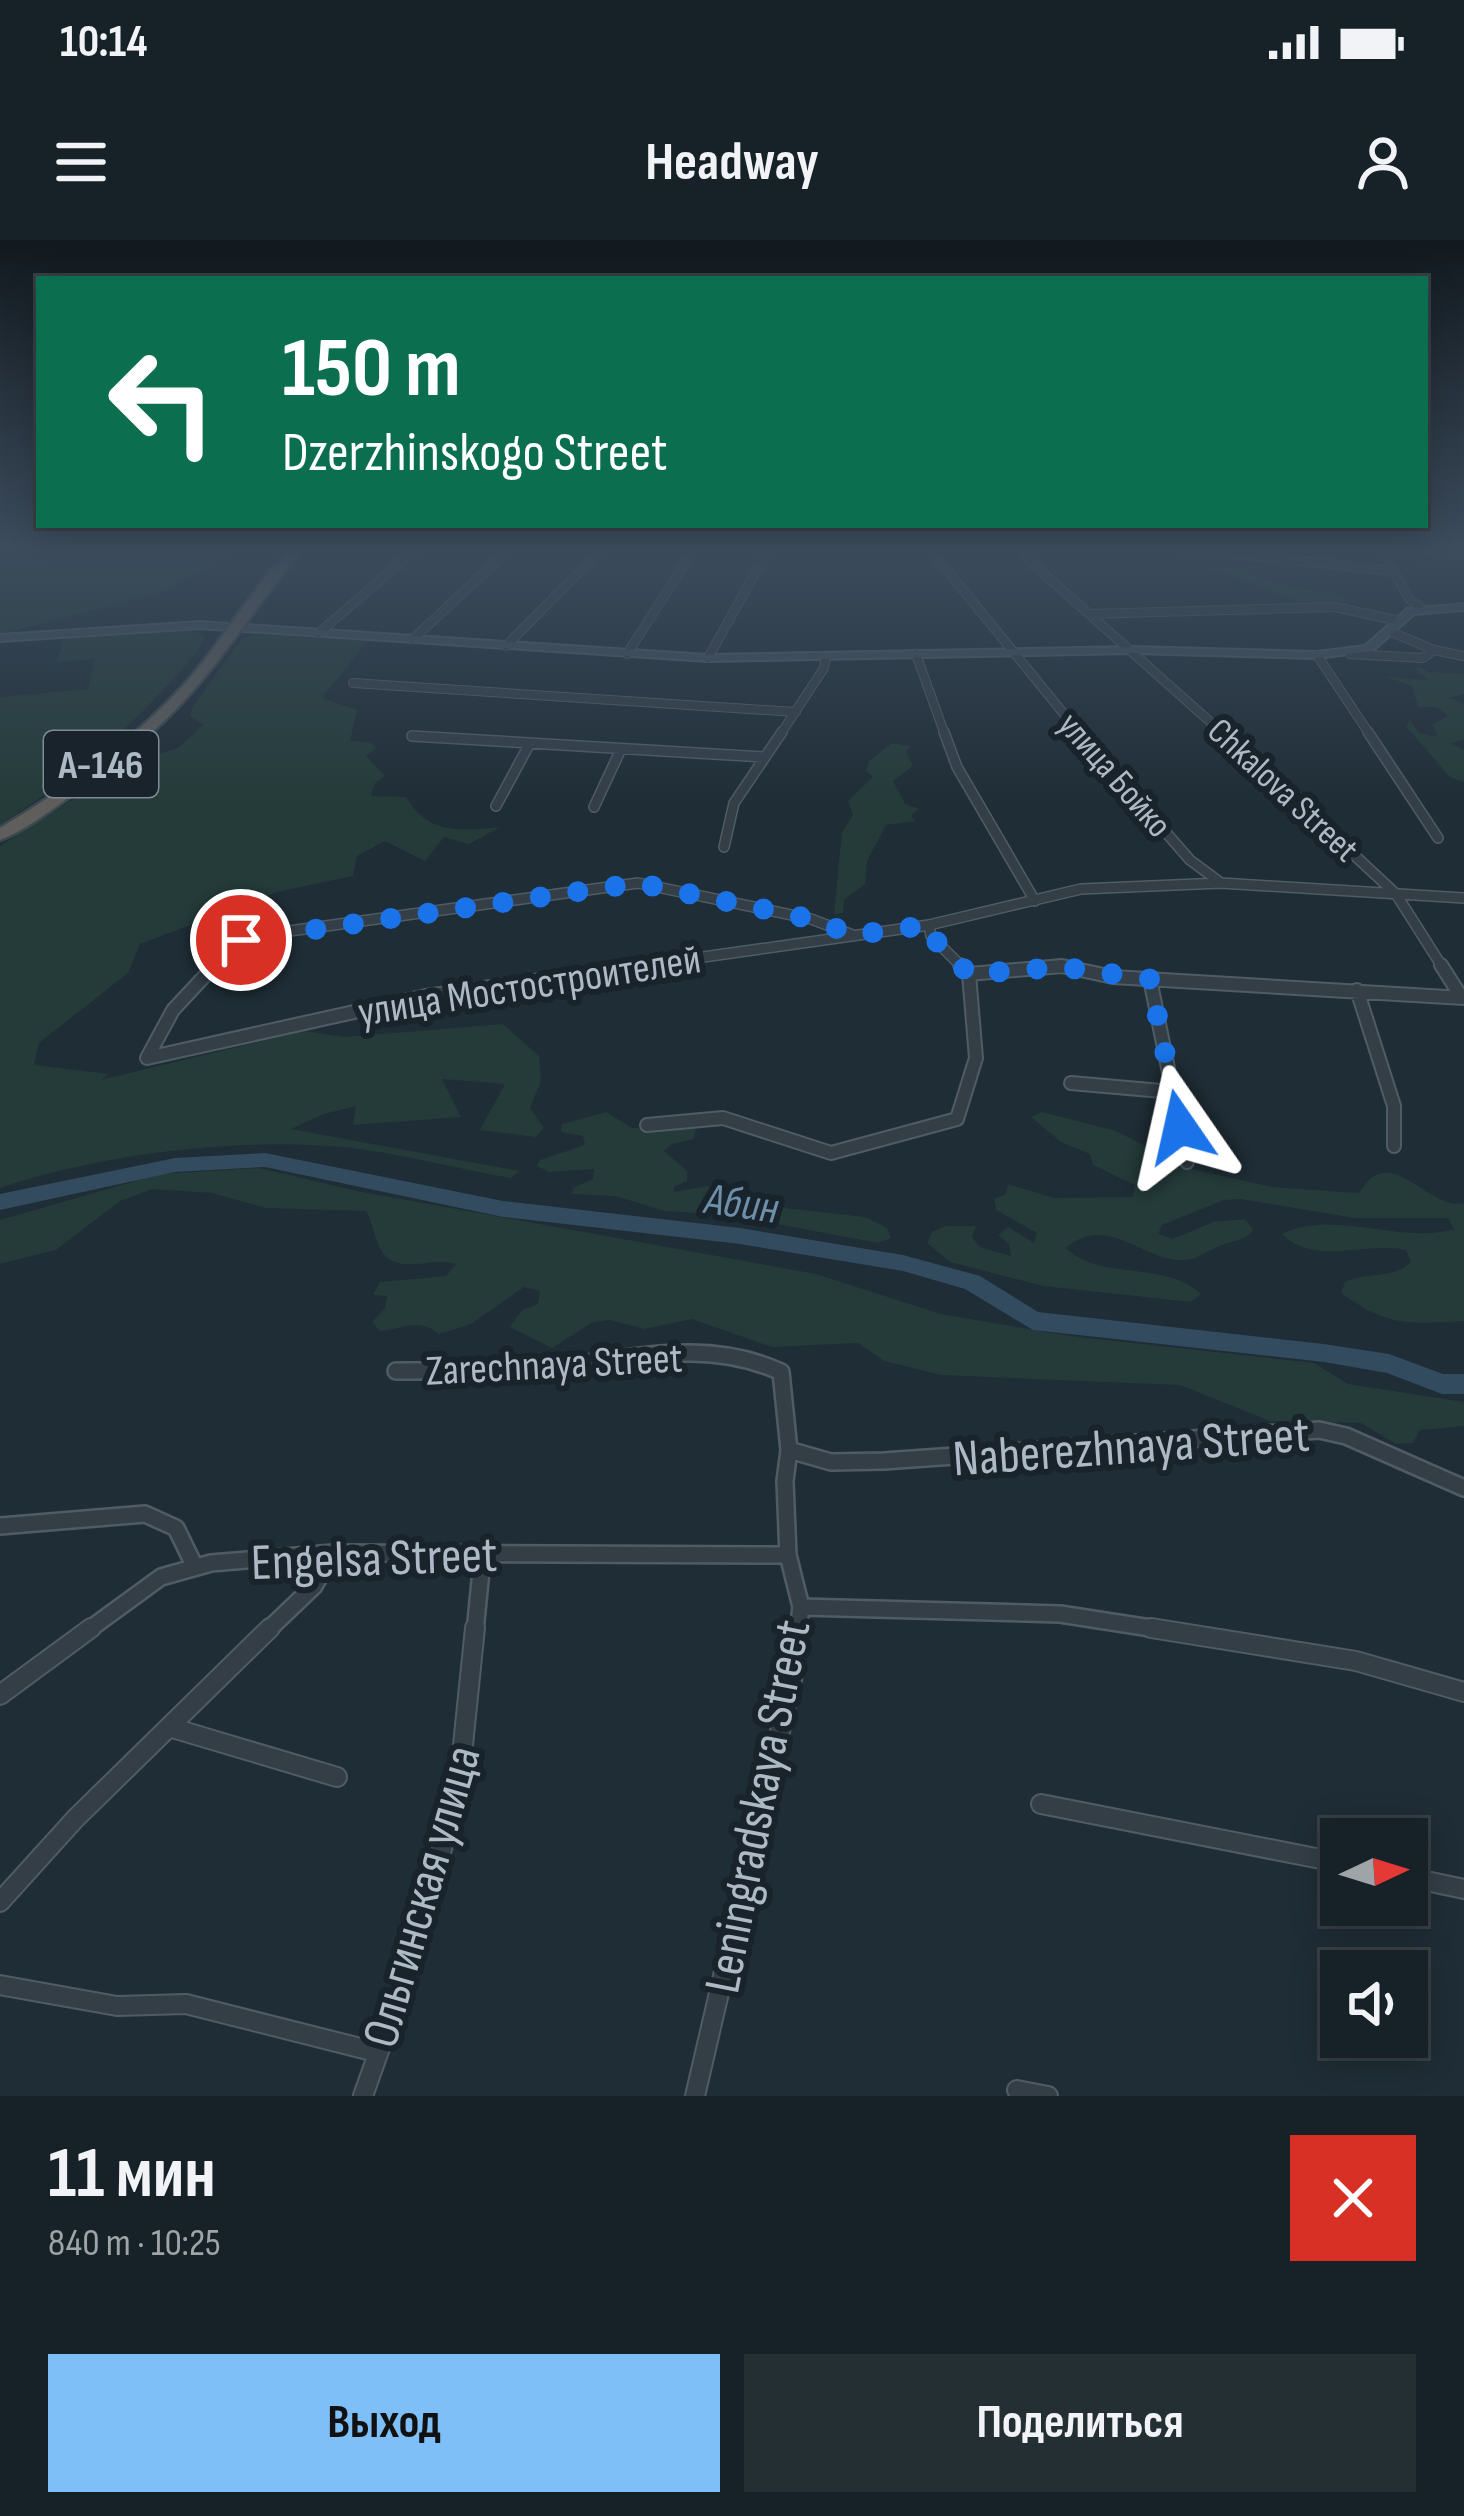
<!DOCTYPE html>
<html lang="ru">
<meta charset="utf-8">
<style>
:root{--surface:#172228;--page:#242f34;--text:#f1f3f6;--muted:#9ea4a8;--line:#363f45;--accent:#7ebff8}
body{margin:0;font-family:"Sofia Sans Condensed",sans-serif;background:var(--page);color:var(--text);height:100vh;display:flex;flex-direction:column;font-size:45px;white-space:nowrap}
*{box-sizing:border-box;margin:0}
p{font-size:39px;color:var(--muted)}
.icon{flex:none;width:66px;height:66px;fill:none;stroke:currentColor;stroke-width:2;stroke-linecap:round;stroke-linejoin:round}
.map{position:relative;height:1856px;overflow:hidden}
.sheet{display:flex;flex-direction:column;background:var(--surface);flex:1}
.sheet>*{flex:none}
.top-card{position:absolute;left:36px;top:36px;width:1392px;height:252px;border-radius:0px;box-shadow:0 6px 30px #0003,0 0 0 3px var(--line);background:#0b6e4f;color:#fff;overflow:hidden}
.needle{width:78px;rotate:86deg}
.controls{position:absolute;left:1320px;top:1578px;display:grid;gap:24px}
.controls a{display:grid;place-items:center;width:108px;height:108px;border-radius:0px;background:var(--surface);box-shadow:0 6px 30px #0003,0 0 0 3px var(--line);font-size:60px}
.pin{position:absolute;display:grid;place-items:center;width:102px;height:102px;color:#fff;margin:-51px;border:6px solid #fff;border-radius:50%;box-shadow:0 3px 12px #0007}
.me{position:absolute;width:132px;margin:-66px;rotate:349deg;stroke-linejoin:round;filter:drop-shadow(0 0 9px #0008)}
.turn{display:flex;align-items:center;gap:42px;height:252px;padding:0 48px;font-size:54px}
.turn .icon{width:156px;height:156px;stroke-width:2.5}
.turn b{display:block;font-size:84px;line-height:102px}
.round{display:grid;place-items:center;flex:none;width:126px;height:126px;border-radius:0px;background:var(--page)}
.summary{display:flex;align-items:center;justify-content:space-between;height:204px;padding:0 48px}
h1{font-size:72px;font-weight:700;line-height:90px}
.cta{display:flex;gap:24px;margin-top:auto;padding:24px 48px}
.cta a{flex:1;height:138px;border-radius:0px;background:var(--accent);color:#111;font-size:48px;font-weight:700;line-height:138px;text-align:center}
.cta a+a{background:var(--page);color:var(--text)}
.status{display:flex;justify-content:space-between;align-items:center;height:84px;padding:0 60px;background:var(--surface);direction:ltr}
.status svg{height:33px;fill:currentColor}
header{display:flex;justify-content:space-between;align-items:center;height:156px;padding:0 48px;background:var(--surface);font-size:54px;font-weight:700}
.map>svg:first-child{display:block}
.green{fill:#243b39}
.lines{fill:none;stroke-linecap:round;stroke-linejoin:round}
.river{fill:#324b5e;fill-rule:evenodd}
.minor-far4-casing{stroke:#505c65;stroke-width:10}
.minor-far3-casing{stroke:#505c65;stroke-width:12}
.minor-far2-casing{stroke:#505c65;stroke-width:16}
.minor-far1-casing{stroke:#505c65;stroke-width:20}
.minor-casing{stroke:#505c65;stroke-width:22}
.secondary-casing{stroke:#505c65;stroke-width:4}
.trunk-casing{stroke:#3d4951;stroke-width:5}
.minor-far4{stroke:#333e47;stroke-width:8}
.minor-far3{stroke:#333e47;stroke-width:9}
.minor-far2{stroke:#333e47;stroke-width:12}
.minor-far1{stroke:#333e47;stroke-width:15}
.minor{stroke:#333e47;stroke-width:18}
.secondary{fill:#414e5a;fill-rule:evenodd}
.trunk{fill:#5f5e5c;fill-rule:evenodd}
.route{stroke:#1a73e8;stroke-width:21;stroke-dasharray:0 37.8}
.labels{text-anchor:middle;stroke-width:12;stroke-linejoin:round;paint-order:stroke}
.far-street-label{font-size:36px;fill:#adb9c4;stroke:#18232b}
.shield{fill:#18232b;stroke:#808c96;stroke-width:3}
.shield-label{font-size:39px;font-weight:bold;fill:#adb9c4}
.street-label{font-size:42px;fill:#adb9c4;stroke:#18232b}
.water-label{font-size:45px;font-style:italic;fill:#6d8fa9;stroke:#18232b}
.near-street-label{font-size:51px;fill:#adb9c4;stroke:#18232b}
</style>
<div class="status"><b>10:14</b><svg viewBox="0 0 49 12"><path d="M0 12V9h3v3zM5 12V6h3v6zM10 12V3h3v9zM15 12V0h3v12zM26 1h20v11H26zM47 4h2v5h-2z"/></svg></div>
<header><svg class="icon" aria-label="menu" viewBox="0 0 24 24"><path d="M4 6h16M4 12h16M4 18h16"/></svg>Headway<svg class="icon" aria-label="person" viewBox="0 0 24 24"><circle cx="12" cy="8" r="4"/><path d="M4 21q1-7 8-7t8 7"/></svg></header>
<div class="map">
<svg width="1464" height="1856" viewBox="0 0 1464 1856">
<rect width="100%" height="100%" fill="#1f2d36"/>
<path class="green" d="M 0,308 L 244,308 L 161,352 L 0,395 Z
M 1208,327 L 1243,330 L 1275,344 L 1342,355 L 1348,361 L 1301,362 Z
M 156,390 L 189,390 L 205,396 L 200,408 C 141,480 78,535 0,585 L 0,457 L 88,449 L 95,419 L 57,422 L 64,398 Z
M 255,394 L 367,401 L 322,458 L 357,470 L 350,501 L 370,502 L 376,508 L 366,516 L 385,536 L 375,543 L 371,556 L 406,557 C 428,595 461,591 500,587 L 469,604 L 444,597 L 425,621 L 385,601 L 357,616 L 353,636 L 277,652 L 140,704 L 128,733 L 39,803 L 34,825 L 109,834 L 101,840 L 304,791 L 345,797 L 503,784 L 539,816 L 541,841 L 530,868 L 544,888 L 536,897 L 480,890 L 505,844 L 442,839 L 461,877 L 353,885 L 356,866 L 324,874 L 291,889 L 519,931 L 511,938 C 451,928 389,910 329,906 C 227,899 97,915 0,948 L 0,606 L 130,523 L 178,508 L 203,485 L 190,476 L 193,466 L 242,399 Z
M 1418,426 L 1428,432 L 1464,434 L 1464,454 L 1448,458 L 1464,463 L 1464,500 L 1450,503 L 1464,510 L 1464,542 L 1450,537 L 1406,486 L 1410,481 L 1420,493 L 1438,497 L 1432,484 L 1448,476 L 1437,467 L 1418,467 L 1412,446 L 1384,436 L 1429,441 L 1415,429 Z
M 892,503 L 911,506 L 906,512 L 913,526 L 893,541 L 905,564 L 919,569 L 911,575 L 915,581 L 886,585 L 867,621 L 865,644 L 844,660 L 843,673 L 834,674 L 842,592 L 853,575 L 848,561 L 873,537 L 866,531 L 869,521 Z
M 606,872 L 632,888 L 696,889 L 694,899 L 672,904 L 664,911 L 687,931 L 687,941 L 674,947 L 674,952 L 708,946 L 730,962 L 865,977 L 887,988 L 891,998 L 878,1003 L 729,975 L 665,971 L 615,956 L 572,954 L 573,948 L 593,939 L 594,929 L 549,932 L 537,926 L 540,920 L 585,905 L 583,896 L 561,892 L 562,884 Z
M 1042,872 L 1116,891 L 1191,929 L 1272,947 L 1358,953 C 1363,949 1366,942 1371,938 C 1399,916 1434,971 1464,963 L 1464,1081 C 1407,1084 1389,1087 1341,1053 L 1345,1042 C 1366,1032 1395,1039 1411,1022 L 1406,1010 C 1365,1001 1315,1027 1282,994 C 1333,968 1401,1005 1454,989 L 1448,978 L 1354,978 L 1240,959 L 1224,960 L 1162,985 L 1158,994 L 1173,999 L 1213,982 L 1245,979 L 1253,990 C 1244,1002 1233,1000 1220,1006 C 1208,1010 1196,1020 1184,1020 C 1143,1022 1107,972 1066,1008 C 1098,1041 1165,1020 1201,1054 L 1191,1062 L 1043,1046 L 950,1022 L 927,1003 L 932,992 L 945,986 L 976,986 L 972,997 L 980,1007 L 1011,1016 L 1009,1004 L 998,995 L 1008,987 L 1034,1003 L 1037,993 L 996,970 L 994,959 L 1006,954 L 1008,944 L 1054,958 L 1133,957 L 1135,945 L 1093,925 L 1090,914 L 1061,902 L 1031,877 Z
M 259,928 L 357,951 L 816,1034 L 941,1074 L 1070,1096 L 1314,1123 L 1348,1144 L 1464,1162 L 1464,1186 L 1420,1190 L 1413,1203 L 1396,1204 L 1361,1183 L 1270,1181 L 1180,1145 L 941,1135 L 884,1121 L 858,1103 L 772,1107 L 692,1079 L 644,1089 L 610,1080 L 593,1082 L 552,1108 L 510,1087 L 522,1070 L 538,1064 L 540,1051 L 524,1047 L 471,1084 L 439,1094 C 418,1077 405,1089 380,1091 L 372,1082 L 385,1068 L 387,1056 L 373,1055 L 380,1042 L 446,1036 L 456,1024 C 432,1016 396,1037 381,1010 C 374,997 373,984 366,971 L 266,968 L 212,953 L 153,949 L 120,961 L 56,1010 L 0,1024 L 0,980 L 160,934 Z"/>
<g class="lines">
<path class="river" d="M 265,913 L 503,961 L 740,988 L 903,1015 L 980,1036 L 1038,1072 L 1324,1104 L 1389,1114 L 1443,1134 L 1464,1134 L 1464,1154 L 1442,1154 L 1387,1133 L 1324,1122 L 1033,1090 L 965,1049 L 903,1031 L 740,1004 L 503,977 L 265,927 L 175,932 L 0,970 L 0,954 L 175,918 Z"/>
<g class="minor-far4-casing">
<path id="minor-far4" d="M 929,308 L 1081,495
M 1177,308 L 1394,331
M 1380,308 L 1410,360 L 1421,368
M 1393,308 L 1464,315
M 1025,317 L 1225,495
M 1090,374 L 1335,367 L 1399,381
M 1389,391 L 1434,410
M 319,393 L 417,308
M 413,399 L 511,308
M 506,406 L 603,308
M 627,414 L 695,308
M 916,414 L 945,495
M 1350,414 L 1423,418 L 1434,410 L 1464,416
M 1317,415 L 1370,495
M 708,418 L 769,308
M 353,443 L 796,472
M 780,495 L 824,428 L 826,417"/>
</g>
<g class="minor-far3-casing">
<path id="minor-far3" d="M 944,492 L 957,527 L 1035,661
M 1078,492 L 1190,620 L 1221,643
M 1222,492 L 1396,654 L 1443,728
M 1368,492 L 1438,598
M 412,496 L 764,517
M 496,566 L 529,505
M 594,567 L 621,509
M 724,607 L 734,563 L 782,492
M 929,685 L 931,696 L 963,728
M 211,728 L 253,696 L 638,643 L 811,679 L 853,695
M 626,728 L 929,685 L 1081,649 L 1221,643 L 1464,658
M 1041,728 L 1070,728"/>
</g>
<g class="minor-far2-casing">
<path id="minor-far2" d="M 215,725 L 173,770 L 147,818 L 426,756 L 647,725
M 1441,725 L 1462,758
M 969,734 L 1062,726 L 1113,737 L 1464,758
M 1150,739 L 1187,922
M 1357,750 L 1394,866 L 1394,906
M 1071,843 L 1173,852
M 647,885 L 723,878 L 831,913 L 957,879 L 976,818 L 969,734 L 960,725"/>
</g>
<g class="minor-far1-casing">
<path id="minor-far1" d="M 396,1131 C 445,1130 495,1132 544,1128 C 625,1121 703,1096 781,1132 L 789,1210 L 785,1241 L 788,1315 L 801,1367 L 798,1391
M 789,1210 L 831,1222 L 884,1221 L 1319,1190 L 1346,1196 L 1464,1248
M 0,1286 L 145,1274 L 176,1288 L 195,1327
M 801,1367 L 1060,1374 L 1170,1391
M 87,1391 L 161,1337 L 211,1323 L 333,1313 L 788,1315
M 267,1391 L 314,1346 L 333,1313
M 475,1391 L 483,1311"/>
</g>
<g class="minor-casing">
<path id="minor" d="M 1151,1388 L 1356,1421 L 1464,1452
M 0,1455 L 91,1388
M 169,1487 L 337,1537
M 1041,1564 L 1341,1623
M 1407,1637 L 1464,1649
M 0,1662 L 75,1579 L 270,1388
M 0,1745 L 117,1766 L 186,1764 L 376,1812
M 1017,1850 L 1048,1856
M 363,1856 L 417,1704 L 459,1544 L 475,1388
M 695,1856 L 792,1440 L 798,1388"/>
</g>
<g class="secondary-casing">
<path id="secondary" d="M 1464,364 L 1464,370 L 1414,374 L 1372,411 L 1317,418 L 1133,413 L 708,421 L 200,388 L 0,401 L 0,395 L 200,382 L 708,415 L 1133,407 L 1317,412 L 1365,406 L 1407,369 Z"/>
</g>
<g class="trunk-casing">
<path id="trunk" d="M 292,308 L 305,308 C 267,350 238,397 202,440 C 165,485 119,523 71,556 C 49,572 25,590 0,600 L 0,588 C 71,545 141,496 195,432 C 229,391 254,345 292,308 Z"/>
</g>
<use href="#minor-far4" class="minor-far4"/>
<use href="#minor-far3" class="minor-far3"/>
<use href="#minor-far2" class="minor-far2"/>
<use href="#minor-far1" class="minor-far1"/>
<use href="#minor" class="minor"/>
<use href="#secondary" class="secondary"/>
<use href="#trunk" class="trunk"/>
</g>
<linearGradient id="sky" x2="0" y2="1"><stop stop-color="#11191e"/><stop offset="0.54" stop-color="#3c4c5d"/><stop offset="1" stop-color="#3c4c5d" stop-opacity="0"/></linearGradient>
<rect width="1464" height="568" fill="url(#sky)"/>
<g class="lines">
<path class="route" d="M 241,700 L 638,643 L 811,679 L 854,695 L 928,685 L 931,696 L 969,734 L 1062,727 L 1150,739 L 1180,887"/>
</g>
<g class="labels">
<g class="far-street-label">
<text transform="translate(1116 534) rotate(49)" y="13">улица Бойко</text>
<text transform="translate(1284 549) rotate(43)" y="13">Chkalova Street</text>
</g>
<rect class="shield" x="44" y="491" width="114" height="66" rx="9"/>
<g class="shield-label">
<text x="101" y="538">А-146</text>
</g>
<g class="street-label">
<text transform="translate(529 744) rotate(-9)" y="15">улица Мостостроителей</text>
<text transform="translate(554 1123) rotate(-3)" y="15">Zarechnaya Street</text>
</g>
<g class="water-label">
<text transform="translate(742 962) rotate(8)" y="16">Абин</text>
</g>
<g class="near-street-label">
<text transform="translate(1131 1205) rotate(-4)" y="18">Naberezhnaya Street</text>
<text transform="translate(374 1317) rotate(-2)" y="18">Engelsa Street</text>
<text transform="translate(756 1566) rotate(-79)" y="18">Leningradskaya Street</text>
<text transform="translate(420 1656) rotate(-74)" y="18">Ольгинская улица</text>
</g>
</g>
</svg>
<div class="controls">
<a><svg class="needle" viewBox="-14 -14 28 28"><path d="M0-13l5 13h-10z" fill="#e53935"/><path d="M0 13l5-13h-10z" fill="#9ea4a8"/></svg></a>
<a><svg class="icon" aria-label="sound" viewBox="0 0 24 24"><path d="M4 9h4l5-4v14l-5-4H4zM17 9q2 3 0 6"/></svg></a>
</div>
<div class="pin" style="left:241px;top:700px;background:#d93025"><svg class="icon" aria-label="arrive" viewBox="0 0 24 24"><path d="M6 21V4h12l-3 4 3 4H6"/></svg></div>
<svg class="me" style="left:1180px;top:887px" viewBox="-20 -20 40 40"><path d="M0-17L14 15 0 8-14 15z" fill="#1a73e8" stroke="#fff" stroke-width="4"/></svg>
<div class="top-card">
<div class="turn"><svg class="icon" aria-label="left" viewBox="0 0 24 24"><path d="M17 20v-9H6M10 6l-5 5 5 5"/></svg><div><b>150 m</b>Dzerzhinskogo Street</div></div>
</div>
</div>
<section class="sheet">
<div class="summary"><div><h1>11 мин</h1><p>840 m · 10:25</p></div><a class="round" style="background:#d93025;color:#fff"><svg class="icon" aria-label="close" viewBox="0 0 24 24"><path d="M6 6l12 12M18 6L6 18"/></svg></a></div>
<div class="cta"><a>Выход</a><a>Поделиться</a></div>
</section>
